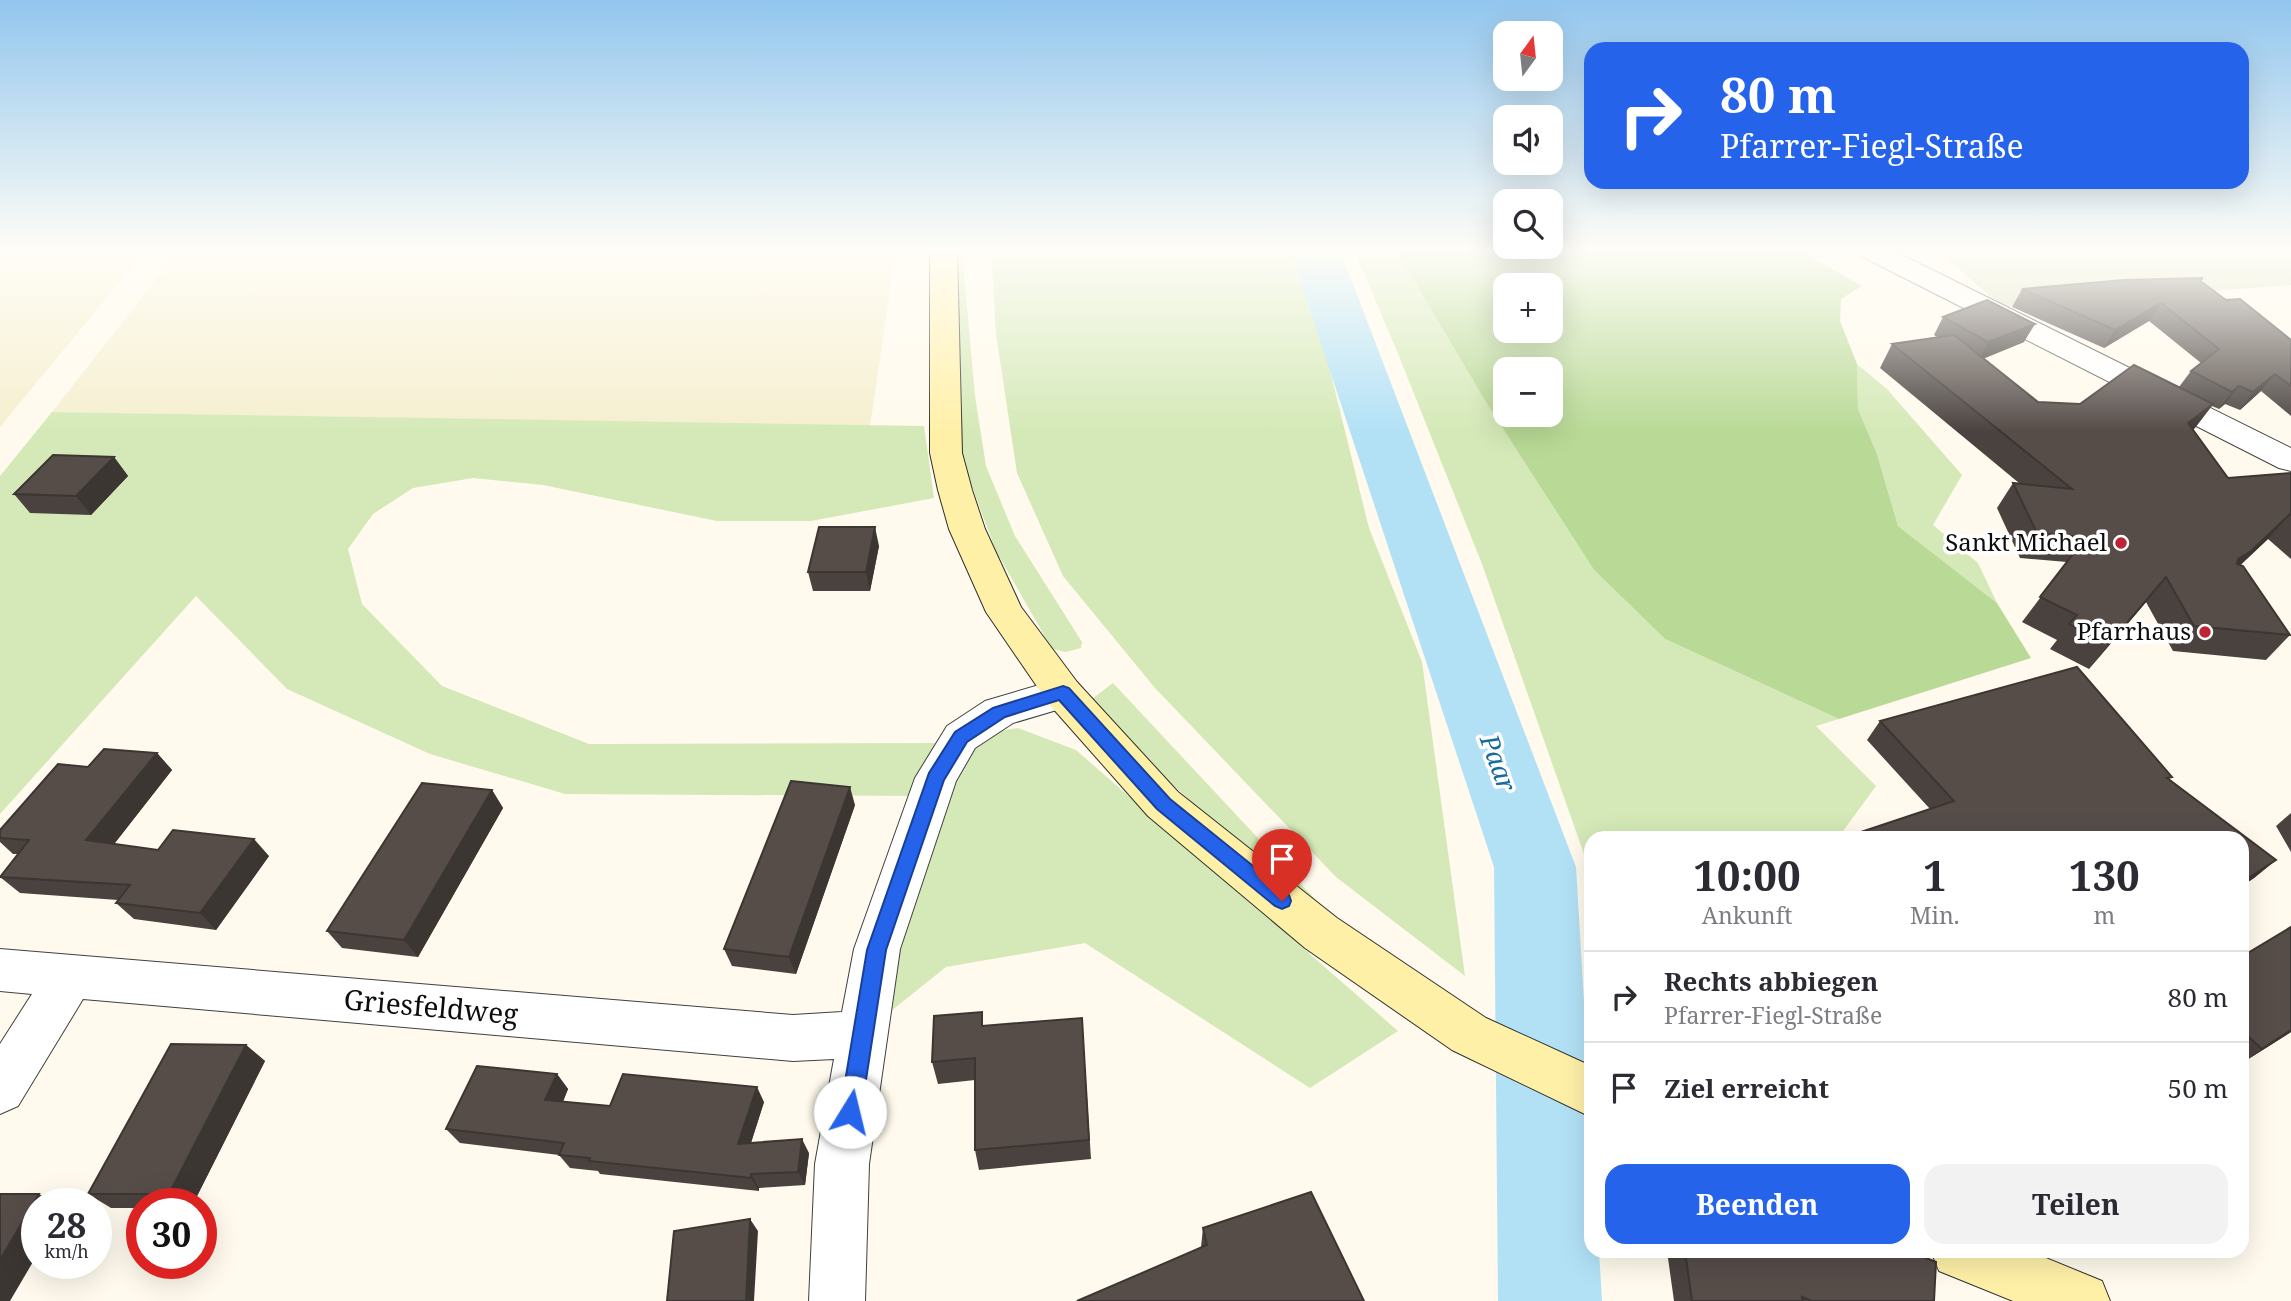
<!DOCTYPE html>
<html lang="de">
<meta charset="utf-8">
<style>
:root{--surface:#fff;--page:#f2f2f3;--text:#2b2b33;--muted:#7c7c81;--line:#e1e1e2;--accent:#2563eb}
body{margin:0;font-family:"Noto Serif",serif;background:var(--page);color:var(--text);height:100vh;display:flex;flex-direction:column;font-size:26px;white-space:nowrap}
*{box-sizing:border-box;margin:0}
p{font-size:23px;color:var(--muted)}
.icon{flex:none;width:38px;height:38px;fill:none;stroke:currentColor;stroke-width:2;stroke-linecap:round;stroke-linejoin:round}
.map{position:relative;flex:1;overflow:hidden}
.side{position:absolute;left:1584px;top:831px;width:665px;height:427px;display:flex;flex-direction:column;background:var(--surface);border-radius:21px;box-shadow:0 7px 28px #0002}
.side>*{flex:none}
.hud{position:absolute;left:1584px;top:42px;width:665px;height:147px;border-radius:21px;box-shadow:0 7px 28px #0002;background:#2563eb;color:#fff;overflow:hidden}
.needle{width:46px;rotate:15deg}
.buttons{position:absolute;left:1493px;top:21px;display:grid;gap:14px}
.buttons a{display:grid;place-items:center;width:70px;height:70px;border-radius:14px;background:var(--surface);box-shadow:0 7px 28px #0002;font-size:35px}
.speed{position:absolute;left:21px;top:1188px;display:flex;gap:14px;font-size:35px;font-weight:700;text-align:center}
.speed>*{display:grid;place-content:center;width:91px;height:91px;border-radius:50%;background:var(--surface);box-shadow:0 7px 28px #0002;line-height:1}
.speed small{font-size:18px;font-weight:400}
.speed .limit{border:10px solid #d22;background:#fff;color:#111}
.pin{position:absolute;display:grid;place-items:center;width:60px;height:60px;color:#fff;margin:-72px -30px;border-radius:50% 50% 50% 0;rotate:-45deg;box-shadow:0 0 7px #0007}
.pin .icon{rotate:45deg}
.me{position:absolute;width:77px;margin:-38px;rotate:9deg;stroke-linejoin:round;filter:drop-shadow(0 0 5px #0008)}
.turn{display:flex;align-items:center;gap:24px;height:147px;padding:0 21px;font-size:32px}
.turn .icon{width:91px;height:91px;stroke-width:2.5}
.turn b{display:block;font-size:49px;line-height:60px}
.eta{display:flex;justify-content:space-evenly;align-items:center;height:119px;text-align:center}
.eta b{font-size:42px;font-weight:700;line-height:49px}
.button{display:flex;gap:14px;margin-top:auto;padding:14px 21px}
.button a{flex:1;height:80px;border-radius:21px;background:var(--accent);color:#fff;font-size:28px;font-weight:700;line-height:80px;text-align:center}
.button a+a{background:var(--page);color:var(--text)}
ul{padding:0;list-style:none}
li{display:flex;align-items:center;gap:21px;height:91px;padding:0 21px;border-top:2px solid var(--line)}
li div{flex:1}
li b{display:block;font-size:26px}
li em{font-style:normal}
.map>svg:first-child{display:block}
.farmland{fill:#f5efce}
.green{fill:#d4e9b7}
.forest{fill:#b9da96;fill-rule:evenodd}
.cemetery{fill:#d8e0bf}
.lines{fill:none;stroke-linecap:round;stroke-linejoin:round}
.river{fill:#b2e1f6;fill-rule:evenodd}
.street-casing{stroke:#404040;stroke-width:2}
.secondary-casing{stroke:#2f2f2f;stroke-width:2}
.street{fill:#fff;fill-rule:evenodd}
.secondary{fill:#fff0a8;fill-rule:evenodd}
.wall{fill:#4a423f}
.shaded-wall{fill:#3c3633}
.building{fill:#564d49;stroke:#3c3633;stroke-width:2}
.route{fill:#2563eb;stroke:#184099;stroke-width:2}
.poi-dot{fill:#bd2536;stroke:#fff;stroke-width:2.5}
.labels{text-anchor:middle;stroke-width:7;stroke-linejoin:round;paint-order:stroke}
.poi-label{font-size:24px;fill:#0d0d0d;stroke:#fff;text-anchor:end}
.water-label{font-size:26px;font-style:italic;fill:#166c9f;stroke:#fff}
.near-street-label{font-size:28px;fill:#0d0d0d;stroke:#fff}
</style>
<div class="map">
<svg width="2291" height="1301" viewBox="0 0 2291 1301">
<rect width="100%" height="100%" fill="#fffaed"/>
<path class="farmland" d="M 0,250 L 146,250 L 0,427 Z
M 179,250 L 896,250 L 870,426 L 52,412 Z"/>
<path class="green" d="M 944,250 L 962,250 L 975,396 L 986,466 L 1015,536 L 1082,642 L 1081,648 L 1066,652 L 1052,649 L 996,551 L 965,468 L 949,392 Z
M 991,250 L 1296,250 L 1319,326 L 1369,528 L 1422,662 L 1465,976 L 1336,877 L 1155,688 L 1063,576 L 1017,473 L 996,334 Z
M 1354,250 L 1396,250 L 1487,404 L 1594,570 L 1665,639 L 1839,719 L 1816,726 L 1876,786 L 1838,838 L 1591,838 L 1591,874 L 1482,564 L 1397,351 Z
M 1857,364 L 1887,389 L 1962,475 L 1933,525 L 1978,563 L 1997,603 L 1898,526 L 1877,454 L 1858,409 Z
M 52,412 L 924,426 L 934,498 L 811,521 L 717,521 L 543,485 L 473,478 L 413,488 L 373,514 L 348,549 L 362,604 L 442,686 L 589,744 L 937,743 L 916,796 L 565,794 L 430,754 L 287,689 L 196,596 L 0,814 L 0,476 Z
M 1113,683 L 1329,914 L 1238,845 L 1142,756 L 1092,699 Z
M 1018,728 L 1076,750 L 1398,1031 L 1310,1088 L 1085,943 L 946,967 L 886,1015 L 877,949 L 961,737 Z"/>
<path class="forest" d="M 1396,250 L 1815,250 L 1806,254 L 1862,286 L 1841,299 L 1840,321 L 1857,364 L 1858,409 L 1877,454 L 1898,526 L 1997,603 L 2031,658 L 1839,719 L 1665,639 L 1594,570 L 1487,404 ZM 1505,285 L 1550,285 L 1550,331 L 1505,331 ZM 1505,369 L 1550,369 L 1550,415 L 1505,415 Z"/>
<path class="cemetery" d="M 1937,250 L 2291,250 L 2291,285 L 2002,307 Z"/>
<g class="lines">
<path class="river" d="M 1290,250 L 1340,250 L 1576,867 L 1591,1119 L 1591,1251 L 1599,1251 L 1602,1301 L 1498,1301 L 1494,867 Z"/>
<g class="street-casing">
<path id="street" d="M 1858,250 L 1892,250 L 2291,448 L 2291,471 L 2279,468 L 1861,256 Z
M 1063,678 L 1077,682 L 1083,693 L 1077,704 L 1013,723 L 975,748 L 956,781 L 900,949 L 869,1164 L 865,1301 L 809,1301 L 815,1164 L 834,1059 L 793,1061 L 83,999 L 18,1106 L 0,1114 L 0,1044 L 32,994 L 0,991 L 0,949 L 793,1015 L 842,1012 L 854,949 L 915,778 L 947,726 L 985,701 Z"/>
</g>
<g class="secondary-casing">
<path id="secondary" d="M 930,250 L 957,250 L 962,453 L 972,490 L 985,529 L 1021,607 L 1077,682 L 1178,792 L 1337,918 L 1486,1018 L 1591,1066 L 1591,1117 L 1452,1050 L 1305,948 L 1148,816 L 1049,704 L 986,612 L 949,529 L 938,490 L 930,453 Z
M 1931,1251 L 2029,1251 L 2102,1281 L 2110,1301 L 2013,1301 L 1939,1271 Z"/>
</g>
<use href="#street" class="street"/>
<use href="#secondary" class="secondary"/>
</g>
<path class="wall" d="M 2203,278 L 2201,282 L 2226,300 L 2291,340 L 2291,416 L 2261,391 L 2240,410 L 2225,404 L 2219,409 L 2212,406 L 2193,430 L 2228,478 L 2291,473 L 2291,559 L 2268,539 L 2240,565 L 2290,635 L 2266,660 L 2173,651 L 2146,602 L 2089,669 L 2050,649 L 2057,640 L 2022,622 L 2067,562 L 2020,558 L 1997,508 L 2013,483 L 2019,483 L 1880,368 L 1892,344 L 1937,337 L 1934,335 L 1943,317 L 2024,342 L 1984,358 L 2038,402 L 2080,404 L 2179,387 L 2191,371 L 2201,363 L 2149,321 L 2104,348 L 2012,307 L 2022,289 Z
M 114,457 L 128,476 L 91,515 L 30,513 L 14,494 Z
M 879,546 L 870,591 L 813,591 L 808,572 Z
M 1880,721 L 2172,777 L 2169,779 L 2276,860 L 2254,878 L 2242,886 L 2242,838 L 1930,809 L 1867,740 Z
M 157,753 L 172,770 L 114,844 L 158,850 L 269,856 L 216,930 L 134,919 L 116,903 L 118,900 L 20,893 L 0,877 L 18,854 L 13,854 L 0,842 L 0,830 L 88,767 Z
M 492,790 L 503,808 L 418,957 L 342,948 L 327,931 Z
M 855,805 L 796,974 L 732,966 L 724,949 Z
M 2291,813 L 2291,852 L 2276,826 Z
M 2291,927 L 2291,1032 L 2242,1063 L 2242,950 L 2246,954 Z
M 1082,1018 L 1091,1159 L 979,1170 L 975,1150 L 975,1080 L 938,1084 L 932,1062 L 985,1026 Z
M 246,1045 L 265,1061 L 193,1204 L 142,1204 L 142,1208 L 111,1208 L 88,1194 Z
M 557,1074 L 568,1089 L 563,1102 L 610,1106 L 764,1102 L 751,1143 L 809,1153 L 805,1185 L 759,1188 L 759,1191 L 600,1174 L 598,1171 L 570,1168 L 559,1155 L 460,1143 L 446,1129 Z
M 1203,1228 L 1364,1301 L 1201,1247 Z
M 1667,1251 L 1909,1251 L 1934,1301 L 1674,1301 Z"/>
<path class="shaded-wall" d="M 2161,303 L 2149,321 L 2104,348 L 2115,330 Z
M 2035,324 L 2024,342 L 1978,361 L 1988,342 Z
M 2275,374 L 2261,391 L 2240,410 L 2253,392 Z
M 2239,386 L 2225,404 L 2219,409 L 2232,392 Z
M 2213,404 L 2195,428 L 2170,448 L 2188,423 Z
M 114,457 L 128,476 L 91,515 L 76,496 Z
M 2290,514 L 2268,539 L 2229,576 L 2238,559 Z
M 875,527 L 879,546 L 870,591 L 866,572 Z
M 2166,577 L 2146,602 L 2089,669 L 2109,644 Z
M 157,753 L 172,770 L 104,857 L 86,840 Z
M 850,787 L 855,805 L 796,974 L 789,957 Z
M 492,790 L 503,808 L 418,957 L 404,940 Z
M 254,839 L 269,856 L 216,930 L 200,913 Z
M 2276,860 L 2254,878 L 2242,886 L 2242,882 Z
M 2291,1030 L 2291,1032 L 2242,1063 L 2262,1049 Z
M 246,1045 L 265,1061 L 193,1204 L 184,1204 L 169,1194 Z
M 557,1074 L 568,1089 L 557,1115 L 545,1100 Z
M 757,1087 L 764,1102 L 746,1158 L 738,1144 Z
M 802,1139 L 809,1153 L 805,1185 L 798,1172 Z
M 751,1174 L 759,1188 L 759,1191 L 751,1178 Z
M 39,1194 L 56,1204 L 37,1204 L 37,1255 L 10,1301 L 0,1301 L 0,1260 Z
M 750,1219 L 758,1231 L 754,1301 L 746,1301 Z"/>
<path class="building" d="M 2203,278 L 2199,280 L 2226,300 L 2240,299 L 2291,340 L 2291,386 L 2275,374 L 2253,392 L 2239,386 L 2232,392 L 2191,371 L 2219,349 L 2161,303 L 2115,330 L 2022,289 L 2124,280 Z
M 1987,300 L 2035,324 L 1988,342 L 1943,317 Z
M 1954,335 L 2038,402 L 2080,404 L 2134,365 L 2213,404 L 2188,423 L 2228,478 L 2291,473 L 2291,515 L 2290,514 L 2251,551 L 2238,559 L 2237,564 L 2243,566 L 2290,635 L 2194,626 L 2166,577 L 2109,644 L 2069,624 L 2077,615 L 2040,597 L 2086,537 L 2037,533 L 2013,483 L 2072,489 L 1892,344 Z
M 53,455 L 114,457 L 76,496 L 14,494 Z
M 819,527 L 875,527 L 866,572 L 808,572 Z
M 2077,667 L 2172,777 L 2167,778 L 2276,860 L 2242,882 L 2242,838 L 1843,838 L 1954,801 L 1880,721 Z
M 104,749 L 157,753 L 86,840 L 158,850 L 173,830 L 254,839 L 200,913 L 116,903 L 130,885 L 0,877 L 29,840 L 0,838 L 0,830 L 58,764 L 88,767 Z
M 791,781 L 850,787 L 789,957 L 724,949 Z
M 422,783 L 492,790 L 404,940 L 327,931 Z
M 2291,927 L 2291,1030 L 2262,1049 L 2242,1031 L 2242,950 L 2246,954 Z
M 982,1012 L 982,1026 L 1082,1018 L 1089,1140 L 975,1150 L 975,1058 L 932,1062 L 934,1016 Z
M 171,1044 L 246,1045 L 169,1194 L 88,1194 Z
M 477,1066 L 557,1074 L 545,1100 L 610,1106 L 623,1074 L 757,1087 L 738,1144 L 802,1139 L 798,1172 L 751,1174 L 751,1178 L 589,1161 L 590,1158 L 559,1155 L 564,1143 L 446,1129 Z
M 1311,1192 L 1364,1301 L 1077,1301 L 1207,1245 L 1203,1228 Z
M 0,1194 L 39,1194 L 0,1260 Z
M 750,1219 L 746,1301 L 667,1301 L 674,1231 Z
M 1685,1251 L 1909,1251 L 1936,1262 L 1934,1301 L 1812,1301 L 1802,1297 L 1803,1301 L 1692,1301 Z"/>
<linearGradient id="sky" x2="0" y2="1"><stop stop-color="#92c6ee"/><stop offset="0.58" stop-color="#fffdf7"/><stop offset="1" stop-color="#fffdf7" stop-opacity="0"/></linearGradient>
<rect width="2291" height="432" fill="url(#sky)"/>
<path class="route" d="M 1063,686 L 1069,688 L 1170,799 L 1289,895 L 1291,901 L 1289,906 L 1282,909 L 1275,906 L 1157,809 L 1059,700 L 1005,717 L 967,742 L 944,780 L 886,950 L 861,1112 L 858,1119 L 850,1122 L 843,1119 L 840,1112 L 867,950 L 929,773 L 955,732 L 993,708 Z"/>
<g class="poi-dot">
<circle cx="2121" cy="543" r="7"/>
<circle cx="2205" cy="632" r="7"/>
</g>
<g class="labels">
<g class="poi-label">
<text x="2107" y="551">Sankt Michael</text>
<text x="2191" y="640">Pfarrhaus</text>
</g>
<g class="water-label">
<text transform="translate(1498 763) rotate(70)" y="9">Paar</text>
</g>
<g class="near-street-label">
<text transform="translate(431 1007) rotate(5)" y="10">Griesfeldweg</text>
</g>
</g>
</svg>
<div class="buttons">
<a><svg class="needle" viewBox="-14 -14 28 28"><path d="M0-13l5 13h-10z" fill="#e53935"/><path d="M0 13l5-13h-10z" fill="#7c7c81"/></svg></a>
<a><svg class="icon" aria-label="sound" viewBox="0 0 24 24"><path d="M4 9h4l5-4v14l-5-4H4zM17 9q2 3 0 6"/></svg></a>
<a><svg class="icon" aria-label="search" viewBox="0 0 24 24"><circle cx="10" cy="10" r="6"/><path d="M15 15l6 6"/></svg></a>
<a>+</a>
<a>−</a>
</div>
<div class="speed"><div>28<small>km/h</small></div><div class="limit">30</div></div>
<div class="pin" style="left:1282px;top:901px;background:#d93025"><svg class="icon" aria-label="arrive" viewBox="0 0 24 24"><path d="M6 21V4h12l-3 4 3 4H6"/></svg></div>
<svg class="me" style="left:850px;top:1112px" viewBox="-20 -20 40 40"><circle r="19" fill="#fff"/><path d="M0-13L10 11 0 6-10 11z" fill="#2563eb"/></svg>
<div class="hud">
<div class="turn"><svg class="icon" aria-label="right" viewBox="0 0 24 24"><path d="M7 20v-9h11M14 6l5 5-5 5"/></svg><div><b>80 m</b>Pfarrer-Fiegl-Straße</div></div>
</div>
<section class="side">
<div class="eta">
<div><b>10:00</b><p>Ankunft</p></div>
<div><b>1</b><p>Min.</p></div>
<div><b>130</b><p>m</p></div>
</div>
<ul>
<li><svg class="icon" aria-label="right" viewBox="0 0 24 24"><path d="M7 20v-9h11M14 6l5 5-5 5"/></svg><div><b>Rechts abbiegen</b><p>Pfarrer-Fiegl-Straße</p></div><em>80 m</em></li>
<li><svg class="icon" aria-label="arrive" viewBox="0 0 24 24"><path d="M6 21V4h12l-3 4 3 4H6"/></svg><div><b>Ziel erreicht</b></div><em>50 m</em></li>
</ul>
<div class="button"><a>Beenden</a><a>Teilen</a></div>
</section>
</div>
